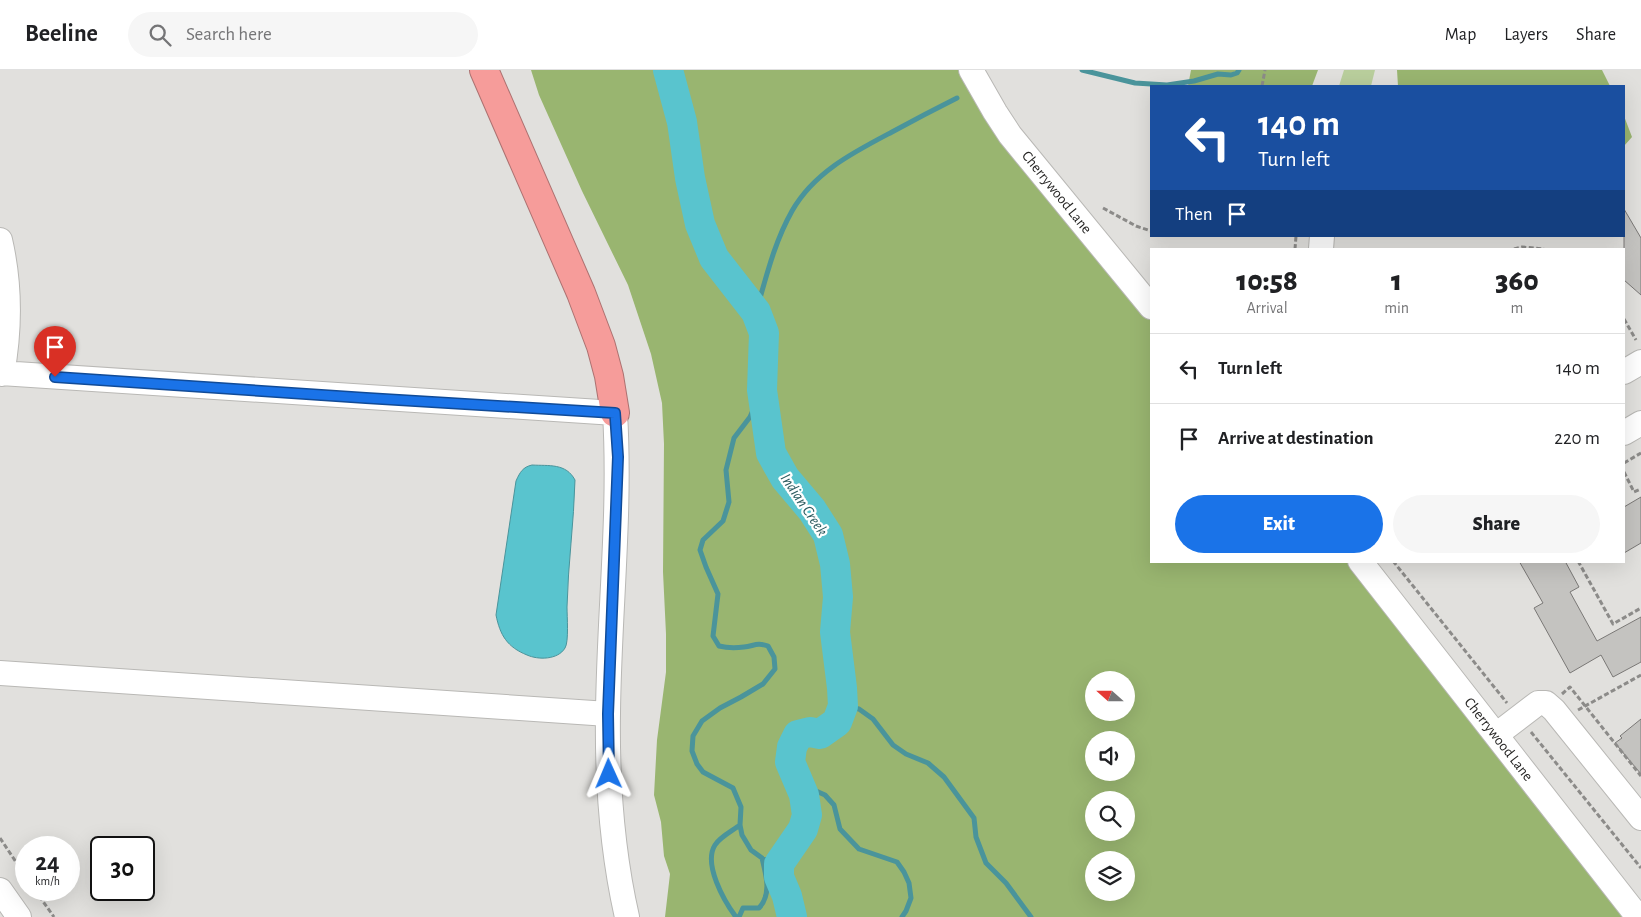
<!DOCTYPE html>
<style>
:root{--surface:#fff;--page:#f6f6f6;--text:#202124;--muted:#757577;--line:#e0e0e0;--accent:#1a73e8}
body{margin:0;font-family:"Alegreya Sans",sans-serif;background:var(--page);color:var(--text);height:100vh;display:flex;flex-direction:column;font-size:19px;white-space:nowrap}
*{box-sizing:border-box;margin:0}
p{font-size:16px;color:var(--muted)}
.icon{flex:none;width:28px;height:28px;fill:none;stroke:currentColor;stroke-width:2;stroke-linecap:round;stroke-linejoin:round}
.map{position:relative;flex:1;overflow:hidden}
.details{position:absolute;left:1150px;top:178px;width:475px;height:315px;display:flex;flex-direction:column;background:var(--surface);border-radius:0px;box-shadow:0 5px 20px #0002}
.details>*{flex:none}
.top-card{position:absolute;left:1150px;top:15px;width:475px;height:152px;border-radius:0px;box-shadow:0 5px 20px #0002;background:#1a4fa0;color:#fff;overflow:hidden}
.needle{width:32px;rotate:291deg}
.controls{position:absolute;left:1085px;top:601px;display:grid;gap:10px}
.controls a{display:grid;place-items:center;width:50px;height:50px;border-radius:50%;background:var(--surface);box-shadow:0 5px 20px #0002;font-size:25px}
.speed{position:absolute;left:15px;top:766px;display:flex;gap:10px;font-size:25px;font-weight:700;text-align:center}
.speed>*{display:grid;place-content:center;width:65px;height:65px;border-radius:50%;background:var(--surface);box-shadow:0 5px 20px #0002;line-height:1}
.speed small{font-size:12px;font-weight:400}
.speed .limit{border:2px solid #111;border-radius:8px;background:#fff;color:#111}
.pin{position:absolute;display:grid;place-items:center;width:42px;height:42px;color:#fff;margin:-51px -21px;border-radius:50% 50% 50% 0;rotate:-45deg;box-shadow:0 0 5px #0007}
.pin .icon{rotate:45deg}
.me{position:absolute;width:55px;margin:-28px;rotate:359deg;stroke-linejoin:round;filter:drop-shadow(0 0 4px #0008)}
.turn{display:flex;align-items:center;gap:18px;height:105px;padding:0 25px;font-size:22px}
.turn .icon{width:65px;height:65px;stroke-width:2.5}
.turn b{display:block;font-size:35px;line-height:42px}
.then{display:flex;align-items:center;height:48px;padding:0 25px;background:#0003;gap:10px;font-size:19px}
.eta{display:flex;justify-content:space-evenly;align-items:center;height:85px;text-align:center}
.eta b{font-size:30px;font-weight:800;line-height:35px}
.cta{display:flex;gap:10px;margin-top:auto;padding:10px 25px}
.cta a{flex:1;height:58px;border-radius:30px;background:var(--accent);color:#fff;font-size:20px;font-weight:800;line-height:58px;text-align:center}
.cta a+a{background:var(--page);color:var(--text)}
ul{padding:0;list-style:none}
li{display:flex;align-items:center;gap:15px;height:70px;padding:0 25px;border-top:1px solid var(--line)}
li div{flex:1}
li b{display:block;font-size:19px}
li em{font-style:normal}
header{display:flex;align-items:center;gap:30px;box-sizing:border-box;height:70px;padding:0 25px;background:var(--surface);border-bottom:1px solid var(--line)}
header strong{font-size:24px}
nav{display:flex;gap:28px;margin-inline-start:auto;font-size:18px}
.search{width:350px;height:45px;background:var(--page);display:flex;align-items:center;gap:12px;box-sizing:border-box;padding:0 18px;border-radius:28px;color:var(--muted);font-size:19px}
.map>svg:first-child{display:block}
.green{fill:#b9ce9c}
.forest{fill:#99b570;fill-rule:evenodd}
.water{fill:#59c4ce;stroke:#4a949b}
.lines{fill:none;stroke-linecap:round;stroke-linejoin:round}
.stream{stroke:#4a949b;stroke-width:5}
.river{stroke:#59c4ce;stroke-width:30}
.building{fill:#c4c3c0;stroke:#7a7876}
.minor-casing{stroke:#b9b8b5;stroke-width:26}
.highway-casing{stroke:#ad7271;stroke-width:30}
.path{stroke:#8c8b89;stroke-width:3;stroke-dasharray:5 2.5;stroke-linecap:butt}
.minor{stroke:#fff;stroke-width:24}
.highway{stroke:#f69c9a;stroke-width:28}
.route-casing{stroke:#114b97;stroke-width:12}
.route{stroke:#1a73e8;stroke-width:9}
.labels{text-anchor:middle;stroke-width:4.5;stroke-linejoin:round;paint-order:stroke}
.street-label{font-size:15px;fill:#262524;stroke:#fff}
.water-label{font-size:16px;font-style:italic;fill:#2d5c60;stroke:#fff}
</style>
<header>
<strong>Beeline</strong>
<div class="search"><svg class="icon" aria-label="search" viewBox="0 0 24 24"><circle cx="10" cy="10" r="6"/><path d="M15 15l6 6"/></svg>Search here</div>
<nav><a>Map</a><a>Layers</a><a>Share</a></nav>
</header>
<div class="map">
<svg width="1641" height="847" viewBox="0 0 1641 847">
<rect width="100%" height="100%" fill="#e1e0dd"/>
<path class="green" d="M 1344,0 L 1375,0 L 1371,16 L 1339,16 Z"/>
<path class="forest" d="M 531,0 L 971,0 L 1151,237 L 1151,491 L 1360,491 L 1638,847 L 665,847 L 670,804 L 664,786 L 661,752 L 654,725 L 657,670 L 666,602 L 666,564 L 663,502 L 664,374 L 662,333 L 651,284 L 628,215 L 582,121 L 539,25 ZM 1094,610 L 1126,610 L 1126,642 L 1094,642 ZM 1094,670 L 1126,670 L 1126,702 L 1094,702 ZM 1094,730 L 1126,730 L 1126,762 L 1094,762 ZM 1094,790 L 1126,790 L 1126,822 L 1094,822 Z
M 1191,0 L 1318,0 L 1312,16 L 1188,16 Z
M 1397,0 L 1602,0 L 1610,16 L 1398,16 Z
M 1624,46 L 1632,67 L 1624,76 Z"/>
<path class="water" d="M 532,395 C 549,396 566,393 575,410 C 574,452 568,494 567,537 C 567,546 569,572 565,578 C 558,590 538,590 527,585 C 507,577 500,565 496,545 L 516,411 C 520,402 523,397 532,395 Z"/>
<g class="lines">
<path class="stream" d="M 1082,0 L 1135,13 L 1167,15 L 1194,11 L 1218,4 L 1231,5 L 1237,3 L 1239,0
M 756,242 C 766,208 774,173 792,141 C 814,102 854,82 892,62 C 914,50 935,39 957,28
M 762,320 L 750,347 L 734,368 L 726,400 L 729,432 L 723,451 L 703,470 L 700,480 L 706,497 L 718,524 L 713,566 L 719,576 C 727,578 736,578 744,577 C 754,576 757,572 768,576 L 774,587 L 775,599 L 763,614 L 741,627 L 720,638 L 702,651 L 693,666 L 692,681 L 697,694 L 703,702 L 733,718 L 741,737 L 740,755 L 742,765 L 751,780 L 762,788 L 779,794
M 843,636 L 859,639 L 873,649 L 893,675 L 906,684 L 928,693 L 944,707 L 974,748 L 976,767 L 986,793 L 1006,813 L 1031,847
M 798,713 L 825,725 L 834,735 L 840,759 L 859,779 L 897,792 L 904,802 L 909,813 L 911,828 L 906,841 L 902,847
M 736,847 C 724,831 703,794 715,775 C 720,767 732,761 740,755
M 739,847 L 743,838 L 759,838 C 772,824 766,805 762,788"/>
<path class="river" d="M 668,0 L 682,52 L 690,108 L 700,154 L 714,188 L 756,242 L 764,263 L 762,320 L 771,383 L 785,408 L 812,440 L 828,465 L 835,494 L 838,527 L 835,562 L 842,618 L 843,636 L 837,652 L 820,664 L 810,662 L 798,665 L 792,677 L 790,692 L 804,725 L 807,745 L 803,759 L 779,794 L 779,807 L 787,826 L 792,847"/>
</g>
<path class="building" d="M 1624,139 L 1641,168 L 1641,225 L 1624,210 Z
M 1641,427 L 1641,473 L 1624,483 L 1624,437 Z
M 1519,491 L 1565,491 L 1579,517 L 1570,522 L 1597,571 L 1641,547 L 1641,592 L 1613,607 L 1601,585 L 1570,603 L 1534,538 L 1543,533 Z
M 1641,649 L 1641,704 L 1615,673 L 1622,668 L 1620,666 Z"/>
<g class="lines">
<g class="minor-casing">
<path id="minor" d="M 971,0 L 995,42 L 1010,65 L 1151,237
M 0,170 C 10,213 10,260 2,304
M 1321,179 L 1322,166
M 1624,302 L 1641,292
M 0,303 L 615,343 C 621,443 609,543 608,643 C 607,711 612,781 627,847
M 1624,363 L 1641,353
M 1360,491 L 1638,847
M 0,603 L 608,644
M 1496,665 L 1538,633 L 1546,633 L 1554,640 L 1641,748
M 0,820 L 19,847"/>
</g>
<g class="highway-casing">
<path id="highway" d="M 484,0 L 581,223 L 601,276 L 609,306 L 615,343"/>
</g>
<path class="path" d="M 1262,16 L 1265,0
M 1103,138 L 1136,156 L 1151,161
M 1295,179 L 1296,166
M 1514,179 L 1522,177 L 1544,179
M 1624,249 L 1636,270
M 1624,393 L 1641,383
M 1624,402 L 1634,422 L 1641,419
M 1393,491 L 1507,633
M 1578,491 L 1613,554 L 1641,538
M 1562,624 L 1570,617 L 1641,706
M 1578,640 L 1641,605
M 1531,662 L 1641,798
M 0,768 L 26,807
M 35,820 L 54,847"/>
<use href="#minor" class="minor"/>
<use href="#highway" class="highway"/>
</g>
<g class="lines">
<g class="route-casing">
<path id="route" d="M 55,307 L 366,328 L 615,343 L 618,387 L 608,644 L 609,704"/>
</g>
<use href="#route" class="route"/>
</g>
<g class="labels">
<g class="street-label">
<text transform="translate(1057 122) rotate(51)" y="5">Cherrywood Lane</text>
<text transform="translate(1499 669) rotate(52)" y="5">Cherrywood Lane</text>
</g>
<g class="water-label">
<text transform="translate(805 434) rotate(56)" y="6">Indian Creek</text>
</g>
</g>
</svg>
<div class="controls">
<a><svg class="needle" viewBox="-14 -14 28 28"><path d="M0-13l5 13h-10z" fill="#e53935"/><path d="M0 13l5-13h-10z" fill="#757577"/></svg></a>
<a><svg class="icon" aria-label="sound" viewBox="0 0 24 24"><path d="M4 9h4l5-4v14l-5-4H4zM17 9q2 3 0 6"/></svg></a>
<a><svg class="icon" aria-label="search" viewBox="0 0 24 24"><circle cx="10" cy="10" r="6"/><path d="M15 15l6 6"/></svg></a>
<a><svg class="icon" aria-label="layers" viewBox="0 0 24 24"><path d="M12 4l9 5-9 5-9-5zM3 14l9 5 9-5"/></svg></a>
</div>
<div class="speed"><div>24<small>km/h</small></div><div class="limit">30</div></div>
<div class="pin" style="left:55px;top:307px;background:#d93025"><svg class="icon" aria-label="arrive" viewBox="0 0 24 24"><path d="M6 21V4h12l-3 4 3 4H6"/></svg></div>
<svg class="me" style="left:609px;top:704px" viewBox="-20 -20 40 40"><path d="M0-17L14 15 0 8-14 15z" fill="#1a73e8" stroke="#fff" stroke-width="4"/></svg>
<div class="top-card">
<div class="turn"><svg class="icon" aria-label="left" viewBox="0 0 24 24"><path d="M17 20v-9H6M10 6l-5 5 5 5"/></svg><div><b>140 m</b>Turn left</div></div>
<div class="then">Then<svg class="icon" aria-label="arrive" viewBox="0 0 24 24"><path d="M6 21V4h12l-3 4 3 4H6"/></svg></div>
</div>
<section class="details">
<div class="eta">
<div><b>10:58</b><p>Arrival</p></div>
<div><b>1</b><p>min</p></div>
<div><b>360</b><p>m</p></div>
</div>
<ul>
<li><svg class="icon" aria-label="left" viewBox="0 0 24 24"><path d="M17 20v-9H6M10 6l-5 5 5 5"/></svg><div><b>Turn left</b></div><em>140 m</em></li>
<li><svg class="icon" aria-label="arrive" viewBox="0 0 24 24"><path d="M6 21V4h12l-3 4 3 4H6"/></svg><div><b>Arrive at destination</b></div><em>220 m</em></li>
</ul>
<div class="cta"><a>Exit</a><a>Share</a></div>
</section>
</div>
